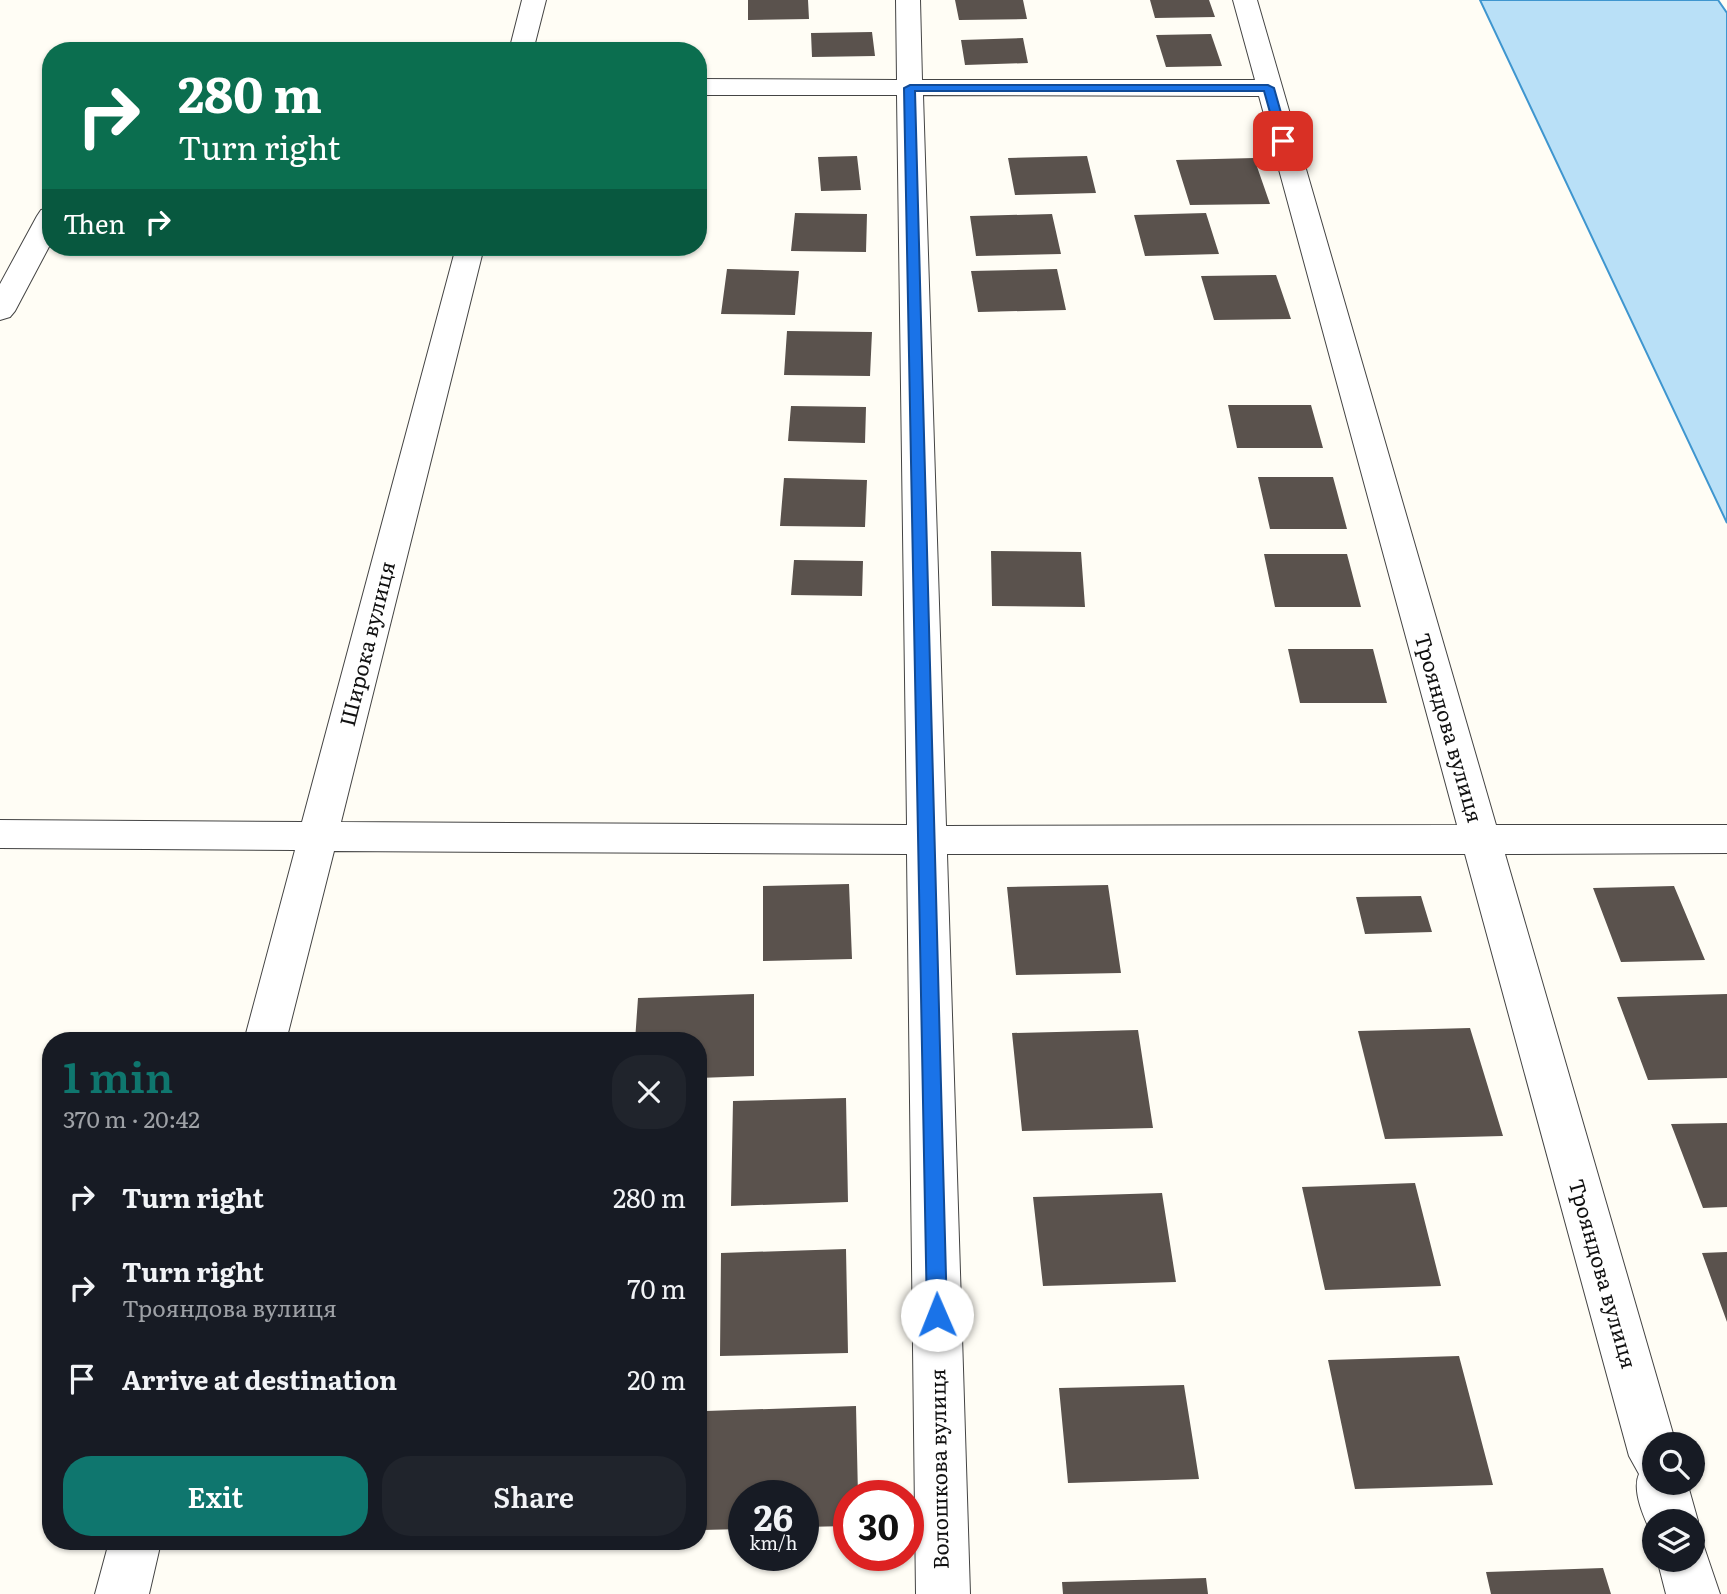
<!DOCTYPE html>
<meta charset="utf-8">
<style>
:root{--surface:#171b24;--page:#20242c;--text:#f1f3f6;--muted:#9ea1a6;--accent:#0f766e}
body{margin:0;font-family:Literata,serif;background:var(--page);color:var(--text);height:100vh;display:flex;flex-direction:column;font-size:26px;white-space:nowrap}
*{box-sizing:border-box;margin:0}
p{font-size:23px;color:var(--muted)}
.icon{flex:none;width:38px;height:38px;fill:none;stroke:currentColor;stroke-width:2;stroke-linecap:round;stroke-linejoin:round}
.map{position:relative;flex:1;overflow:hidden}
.sheet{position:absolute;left:42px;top:1032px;width:665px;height:518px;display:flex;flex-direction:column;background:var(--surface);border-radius:28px;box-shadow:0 2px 5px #0004}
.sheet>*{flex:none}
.hud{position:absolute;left:42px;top:42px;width:665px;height:214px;border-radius:28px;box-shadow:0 2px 5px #0004;background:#0b6e4f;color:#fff;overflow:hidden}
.controls{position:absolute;left:1642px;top:1432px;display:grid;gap:14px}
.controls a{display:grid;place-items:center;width:63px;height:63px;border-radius:50%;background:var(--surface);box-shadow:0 2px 5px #0004;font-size:35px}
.speed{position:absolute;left:728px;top:1480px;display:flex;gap:14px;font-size:35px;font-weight:700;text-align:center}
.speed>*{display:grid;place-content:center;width:91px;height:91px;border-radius:50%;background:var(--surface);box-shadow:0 2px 5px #0004;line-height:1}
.speed small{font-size:18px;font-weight:400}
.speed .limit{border:10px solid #d22;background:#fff;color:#111}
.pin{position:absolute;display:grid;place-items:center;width:60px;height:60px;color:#fff;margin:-30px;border-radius:14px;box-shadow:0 4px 10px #0006}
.me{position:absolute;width:77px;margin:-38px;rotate:359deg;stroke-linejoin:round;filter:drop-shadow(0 0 5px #0008)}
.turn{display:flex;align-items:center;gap:24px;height:147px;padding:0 21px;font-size:32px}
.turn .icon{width:91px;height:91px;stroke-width:2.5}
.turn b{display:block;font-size:49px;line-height:60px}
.then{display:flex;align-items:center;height:66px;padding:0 21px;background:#0003;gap:14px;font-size:26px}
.round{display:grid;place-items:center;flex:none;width:74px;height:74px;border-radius:28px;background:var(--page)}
.headline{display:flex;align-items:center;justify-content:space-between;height:119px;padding:0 21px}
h1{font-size:42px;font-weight:600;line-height:52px;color:var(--accent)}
.action{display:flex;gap:14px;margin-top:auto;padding:14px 21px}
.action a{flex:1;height:80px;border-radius:28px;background:var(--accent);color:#fff;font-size:28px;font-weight:600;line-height:80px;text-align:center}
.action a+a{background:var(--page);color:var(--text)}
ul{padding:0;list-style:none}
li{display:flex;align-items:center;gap:21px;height:91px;padding:0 21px}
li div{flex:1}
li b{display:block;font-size:26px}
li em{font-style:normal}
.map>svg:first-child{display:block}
.water{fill:#b9e0f7;stroke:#3f96cf;stroke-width:2}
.building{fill:#5a524d}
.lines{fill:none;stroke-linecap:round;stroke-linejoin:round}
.minor-casing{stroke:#444;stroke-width:2}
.minor{fill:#fff;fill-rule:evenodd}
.route{fill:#1a73e8;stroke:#114b97;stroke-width:2}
.labels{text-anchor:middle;stroke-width:7;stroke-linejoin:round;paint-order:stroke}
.street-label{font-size:21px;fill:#111;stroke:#fff}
</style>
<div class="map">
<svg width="1727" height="1594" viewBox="0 0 1727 1594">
<rect width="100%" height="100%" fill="#fffdf5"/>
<path class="water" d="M 1480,0 L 1718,0 L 1727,13 L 1727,523 Z"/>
<path class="building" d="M 748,0 L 808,0 L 809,19 L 748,20 Z
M 955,0 L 1023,0 L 1027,19 L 959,20 Z
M 1150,0 L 1209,0 L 1215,17 L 1155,18 Z
M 872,32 L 875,56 L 812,57 L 811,33 Z
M 1211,34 L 1222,66 L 1166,67 L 1156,35 Z
M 1023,38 L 1028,63 L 965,65 L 961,40 Z
M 857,156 L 861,190 L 821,191 L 818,157 Z
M 1087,156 L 1096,193 L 1015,195 L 1008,158 Z
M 1254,158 L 1270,204 L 1190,205 L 1176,160 Z
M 795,213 L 867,214 L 866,252 L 791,251 Z
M 1206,213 L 1219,254 L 1145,256 L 1134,215 Z
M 1052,214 L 1061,254 L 976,256 L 970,216 Z
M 727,269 L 799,271 L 795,315 L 721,314 Z
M 1057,269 L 1066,310 L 978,312 L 971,271 Z
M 1276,275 L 1291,319 L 1214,320 L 1201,276 Z
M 787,331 L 872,332 L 870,376 L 784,375 Z
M 1228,405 L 1311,405 L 1323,448 L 1237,448 Z
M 791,406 L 866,407 L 865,443 L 788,441 Z
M 1258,477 L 1333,477 L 1347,529 L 1270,529 Z
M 784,478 L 867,480 L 865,527 L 780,526 Z
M 991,551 L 1081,552 L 1085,607 L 992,606 Z
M 1264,554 L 1347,554 L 1361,607 L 1275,607 Z
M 794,560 L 863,561 L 862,596 L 791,595 Z
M 1288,649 L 1373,649 L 1387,703 L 1300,703 Z
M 849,884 L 852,959 L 763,961 L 763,886 Z
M 1108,885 L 1121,973 L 1016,975 L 1007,887 Z
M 1674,886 L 1705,960 L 1621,962 L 1593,888 Z
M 1421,896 L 1432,932 L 1365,934 L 1356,897 Z
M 754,994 L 754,1076 L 698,1078 L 698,1041 L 635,1041 L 638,998 Z
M 1727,994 L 1727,1078 L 1648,1080 L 1617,997 Z
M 1470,1028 L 1503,1136 L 1385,1139 L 1358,1031 Z
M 1138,1030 L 1153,1128 L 1022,1131 L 1012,1033 Z
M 846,1098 L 848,1202 L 731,1206 L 733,1101 Z
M 1727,1123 L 1727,1207 L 1703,1208 L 1671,1124 Z
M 1415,1183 L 1441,1286 L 1325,1290 L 1302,1187 Z
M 1162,1193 L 1176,1282 L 1043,1286 L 1033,1197 Z
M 846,1249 L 848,1353 L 720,1356 L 721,1253 Z
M 1727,1252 L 1727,1322 L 1702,1253 Z
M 1459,1356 L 1493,1485 L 1355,1489 L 1328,1360 Z
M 1184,1385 L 1199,1479 L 1068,1483 L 1059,1388 Z
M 856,1406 L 858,1496 L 849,1496 L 849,1526 L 803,1527 L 803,1496 L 744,1496 L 744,1529 L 702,1530 L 706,1411 Z
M 1603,1568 L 1611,1594 L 1491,1594 L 1486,1572 Z
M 1206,1578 L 1208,1594 L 1063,1594 L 1062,1582 Z"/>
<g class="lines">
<g class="minor-casing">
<path id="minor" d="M 522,0 L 546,0 L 533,51 L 509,51 Z
M 896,0 L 920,0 L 922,80 L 1255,80 L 1233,0 L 1257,0 L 1496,825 L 1727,825 L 1727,853 L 1505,854 L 1676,1444 L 1654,1444 L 1654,1482 L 1687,1482 L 1698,1521 L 1692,1534 L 1692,1521 L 1654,1521 L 1654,1539 C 1646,1522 1631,1492 1639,1474 L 1629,1456 L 1465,854 L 947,854 L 970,1594 L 916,1594 L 907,854 L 334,851 L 286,1041 L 244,1041 L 295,850 L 0,848 L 0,820 L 302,822 L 456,247 L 484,247 L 341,822 L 907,825 L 897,95 L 698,95 L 698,79 L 897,80 ZM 923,95 L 1259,96 L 1457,825 L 946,826 Z
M 51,208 L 51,243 L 15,311 L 10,317 L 0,320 L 0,284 L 37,216 L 41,210 Z
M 1692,1537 L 1702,1541 L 1720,1594 L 1666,1594 L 1657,1559 L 1692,1559 Z
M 109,1542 L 161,1542 L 149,1594 L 95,1594 Z"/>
</g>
<use href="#minor" class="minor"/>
</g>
<path class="route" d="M 910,85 L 1268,85 L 1274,88 L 1289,141 L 1283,145 L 1278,141 L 1264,91 L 915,91 L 947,1315 L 944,1321 L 937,1324 L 930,1321 L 927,1315 L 904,88 Z"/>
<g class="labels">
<g class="street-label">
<text transform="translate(368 644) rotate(-76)" y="7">Широка вулиця</text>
<text transform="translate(1448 728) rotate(74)" y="7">Трояндова вулиця</text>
<text transform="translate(1602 1274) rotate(74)" y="7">Трояндова вулиця</text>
<text transform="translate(940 1469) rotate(-91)" y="7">Волошкова вулиця</text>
</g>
</g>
</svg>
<div class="controls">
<a><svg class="icon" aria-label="search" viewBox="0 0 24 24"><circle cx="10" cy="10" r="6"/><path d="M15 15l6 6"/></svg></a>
<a><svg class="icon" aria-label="layers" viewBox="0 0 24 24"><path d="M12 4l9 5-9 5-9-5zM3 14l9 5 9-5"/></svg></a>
</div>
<div class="speed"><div>26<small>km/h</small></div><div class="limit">30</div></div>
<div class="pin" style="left:1283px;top:141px;background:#d93025"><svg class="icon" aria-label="arrive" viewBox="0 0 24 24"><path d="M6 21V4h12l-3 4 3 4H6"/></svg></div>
<svg class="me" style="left:937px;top:1315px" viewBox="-20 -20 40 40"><circle r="19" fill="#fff"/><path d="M0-13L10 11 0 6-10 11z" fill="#1a73e8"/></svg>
<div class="hud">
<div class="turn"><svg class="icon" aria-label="right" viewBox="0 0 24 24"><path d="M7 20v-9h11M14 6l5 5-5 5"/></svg><div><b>280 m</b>Turn right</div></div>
<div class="then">Then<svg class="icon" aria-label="right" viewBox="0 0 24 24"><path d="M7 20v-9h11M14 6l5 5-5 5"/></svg></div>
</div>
<section class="sheet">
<div class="headline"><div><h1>1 min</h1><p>370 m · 20:42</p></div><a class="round"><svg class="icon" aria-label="close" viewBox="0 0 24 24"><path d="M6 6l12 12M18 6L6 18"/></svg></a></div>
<ul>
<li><svg class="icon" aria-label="right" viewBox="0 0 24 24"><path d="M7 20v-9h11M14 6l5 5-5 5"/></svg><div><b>Turn right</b></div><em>280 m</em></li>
<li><svg class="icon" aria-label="right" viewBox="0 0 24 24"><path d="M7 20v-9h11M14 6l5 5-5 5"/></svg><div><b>Turn right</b><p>Трояндова вулиця</p></div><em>70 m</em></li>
<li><svg class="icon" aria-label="arrive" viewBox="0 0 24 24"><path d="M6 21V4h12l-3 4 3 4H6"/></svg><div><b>Arrive at destination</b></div><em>20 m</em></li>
</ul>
<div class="action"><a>Exit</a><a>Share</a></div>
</section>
</div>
